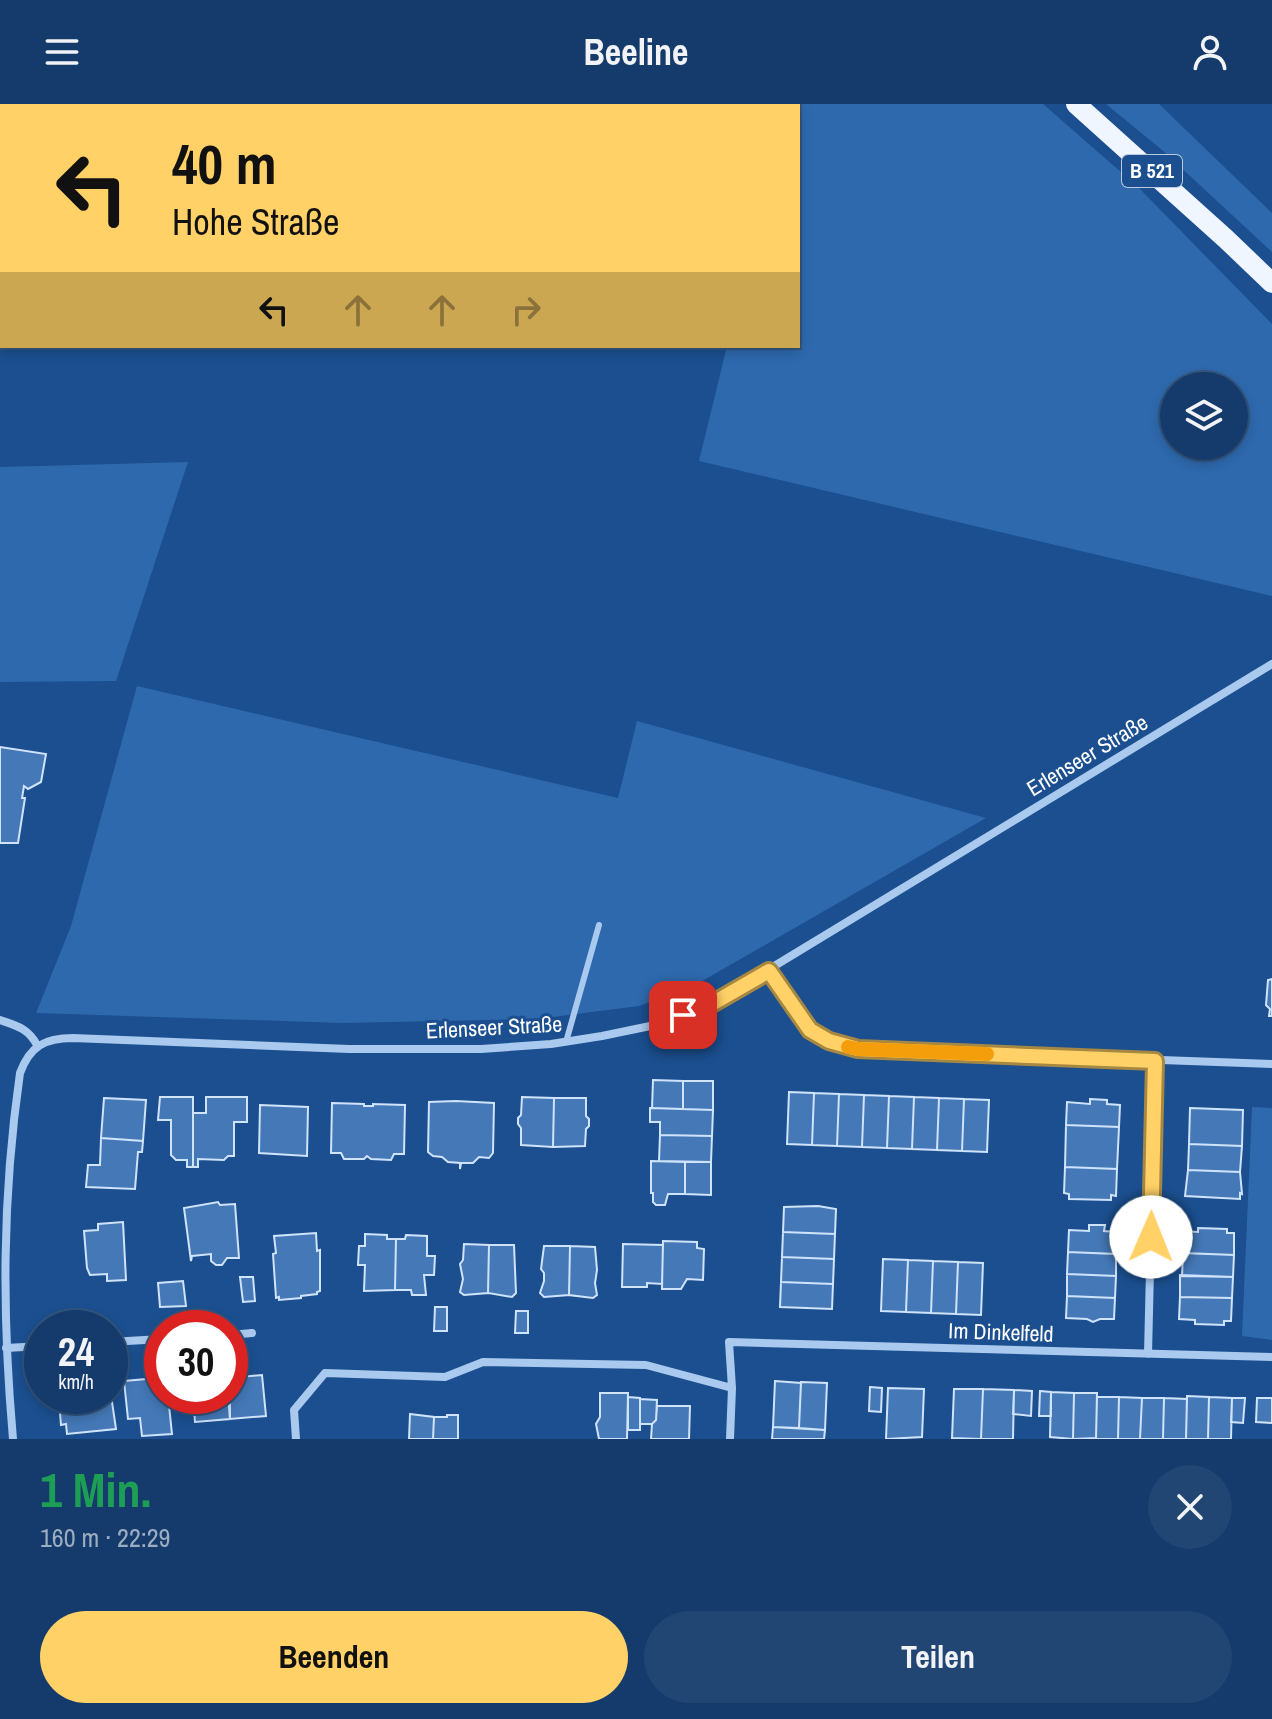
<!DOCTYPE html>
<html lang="de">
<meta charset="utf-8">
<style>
:root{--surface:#143b6b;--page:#214673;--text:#f1f3f6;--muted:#9dadc1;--line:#33557e;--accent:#ffd166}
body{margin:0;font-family:"Archivo Narrow",sans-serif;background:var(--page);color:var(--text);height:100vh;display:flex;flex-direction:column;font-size:30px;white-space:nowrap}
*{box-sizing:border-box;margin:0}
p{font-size:26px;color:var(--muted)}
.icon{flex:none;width:44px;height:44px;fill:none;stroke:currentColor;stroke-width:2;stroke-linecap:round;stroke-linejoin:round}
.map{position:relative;height:1335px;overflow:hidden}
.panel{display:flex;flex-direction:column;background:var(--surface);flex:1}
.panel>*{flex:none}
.guide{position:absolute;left:0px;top:0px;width:800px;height:244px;box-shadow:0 4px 12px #0003,0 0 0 2px var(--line);background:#ffd166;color:#111;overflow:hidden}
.fabs{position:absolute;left:1160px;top:268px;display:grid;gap:16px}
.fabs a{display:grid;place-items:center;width:88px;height:88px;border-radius:50%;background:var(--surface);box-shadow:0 4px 12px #0003,0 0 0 2px var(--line);font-size:40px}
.speed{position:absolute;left:24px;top:1206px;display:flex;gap:16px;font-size:40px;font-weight:700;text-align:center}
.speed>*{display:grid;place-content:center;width:104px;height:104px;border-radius:50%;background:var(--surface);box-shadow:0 4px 12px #0003,0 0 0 2px var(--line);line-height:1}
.speed small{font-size:20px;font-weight:400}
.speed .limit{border:12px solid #d22;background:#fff;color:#111}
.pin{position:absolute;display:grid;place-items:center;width:68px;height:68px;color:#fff;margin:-34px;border-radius:16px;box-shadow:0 4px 12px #0006}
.me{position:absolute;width:88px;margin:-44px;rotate:1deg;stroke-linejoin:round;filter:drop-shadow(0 0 6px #0008)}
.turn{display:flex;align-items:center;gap:28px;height:168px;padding:0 40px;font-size:36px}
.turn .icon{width:104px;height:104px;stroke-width:2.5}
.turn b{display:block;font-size:56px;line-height:68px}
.lanes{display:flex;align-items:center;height:76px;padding:0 40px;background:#0003;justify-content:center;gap:40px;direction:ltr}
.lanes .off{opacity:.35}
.round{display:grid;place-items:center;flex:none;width:84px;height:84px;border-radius:42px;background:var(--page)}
.headline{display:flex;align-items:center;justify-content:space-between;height:136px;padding:0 40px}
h1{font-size:48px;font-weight:800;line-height:60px;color:#1e9e55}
.primary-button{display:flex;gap:16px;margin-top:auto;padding:16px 40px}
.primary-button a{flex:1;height:92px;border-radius:48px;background:var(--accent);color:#111;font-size:32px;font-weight:800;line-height:92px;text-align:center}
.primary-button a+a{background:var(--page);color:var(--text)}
header{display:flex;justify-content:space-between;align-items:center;height:104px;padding:0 40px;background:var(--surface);font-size:36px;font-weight:800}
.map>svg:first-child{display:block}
.green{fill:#2e69ad;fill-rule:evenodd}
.building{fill:#4478b7;stroke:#cfe3fa;stroke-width:2}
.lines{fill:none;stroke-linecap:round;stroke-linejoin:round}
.lane{stroke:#a9c9ee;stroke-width:6}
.street{stroke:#a9c9ee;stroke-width:8}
.primary{stroke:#f0f6ff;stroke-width:20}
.route-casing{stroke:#a68842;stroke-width:20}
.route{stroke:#ffd166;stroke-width:14}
.slow{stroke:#f59e0b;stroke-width:14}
.labels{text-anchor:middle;stroke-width:6;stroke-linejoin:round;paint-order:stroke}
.shield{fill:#1b4f8f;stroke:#bbcadd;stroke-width:2}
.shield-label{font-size:20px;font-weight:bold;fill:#fff}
.street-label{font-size:22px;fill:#fff;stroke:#1b4f8f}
</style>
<header><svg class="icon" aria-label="menu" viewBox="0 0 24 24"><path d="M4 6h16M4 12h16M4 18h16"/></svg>Beeline<svg class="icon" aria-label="person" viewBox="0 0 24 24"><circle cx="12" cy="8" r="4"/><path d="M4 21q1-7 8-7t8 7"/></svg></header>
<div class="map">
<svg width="1272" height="1335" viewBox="0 0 1272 1335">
<rect width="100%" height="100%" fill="#1b4f8f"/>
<path class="green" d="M 309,0 L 1043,0 L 1138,83 L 1272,220 L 1272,492 L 699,357 L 727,242 L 798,242 L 798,2 L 308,2 ZM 1174,282 L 1234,282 L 1234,342 L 1174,342 Z
M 1106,0 L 1159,0 L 1272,109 L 1272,148 L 1162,46 Z
M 188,358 L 116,577 L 0,578 L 0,363 Z
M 137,582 L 618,694 L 637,617 L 986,714 L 690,884 L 639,902 L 537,915 L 342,919 L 36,909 L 71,822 Z
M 1252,1003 L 1272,1004 L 1272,1236 L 1242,1232 Z"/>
<path class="building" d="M 0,643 L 46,650 L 41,678 L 28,685 L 24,682 L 22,694 L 25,694 L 18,739 L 0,739 Z
M 1272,875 L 1272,912 L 1269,912 L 1270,905 L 1266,901 L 1268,876 Z
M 653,976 L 683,977 L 683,1005 L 652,1004 Z
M 683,977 L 713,977 L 713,1006 L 683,1005 Z
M 789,988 L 814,989 L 812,1041 L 787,1040 Z
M 814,989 L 839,990 L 837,1042 L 812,1041 Z
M 839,990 L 864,991 L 862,1043 L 837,1042 Z
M 864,991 L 889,992 L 887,1044 L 862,1043 Z
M 889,992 L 914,993 L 912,1045 L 887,1044 Z
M 160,993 L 193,993 L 193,1063 L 187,1063 L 187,1056 L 176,1056 L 171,1051 L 171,1016 L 158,1016 Z
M 206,993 L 247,993 L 247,1018 L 234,1018 L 234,1052 L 228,1052 L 224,1056 L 198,1055 L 198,1063 L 193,1063 L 193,1009 L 206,1009 Z
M 522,993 L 554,994 L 553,1043 L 521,1041 L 521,1024 L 518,1020 L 518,1014 L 521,1011 Z
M 914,993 L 939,994 L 937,1046 L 912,1045 Z
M 104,994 L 146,996 L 143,1037 L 101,1034 Z
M 554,994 L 586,994 L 586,1012 L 589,1015 L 589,1022 L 586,1025 L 585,1042 L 553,1043 Z
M 939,994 L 964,995 L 962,1047 L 937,1046 Z
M 964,995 L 989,996 L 987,1048 L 962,1047 Z
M 1090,995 L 1107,996 L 1107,1000 L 1120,1001 L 1119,1023 L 1066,1021 L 1067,998 L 1090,1000 Z
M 456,997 L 494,999 L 493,1049 L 489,1054 L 479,1053 L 473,1059 L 461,1059 L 460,1065 L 460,1059 L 448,1058 L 442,1053 L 433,1052 L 428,1048 L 429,998 Z
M 332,999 L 364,1000 L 364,1002 L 373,1002 L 373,1000 L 405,1001 L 404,1050 L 394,1050 L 391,1056 L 371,1055 L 367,1052 L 364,1055 L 344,1055 L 341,1049 L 331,1049 Z
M 260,1001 L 308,1003 L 307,1052 L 259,1049 Z
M 650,1004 L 713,1006 L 712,1032 L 660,1031 L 660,1018 L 650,1018 Z
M 1190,1004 L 1243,1006 L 1242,1042 L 1189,1040 Z
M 1066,1021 L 1119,1023 L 1117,1065 L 1065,1063 Z
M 660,1031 L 712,1032 L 711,1058 L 659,1057 Z
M 101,1034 L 143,1037 L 142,1048 L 138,1048 L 135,1085 L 86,1083 L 88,1061 L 100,1061 Z
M 1189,1040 L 1242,1042 L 1240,1068 L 1188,1066 Z
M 651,1057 L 685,1058 L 685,1090 L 668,1090 L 665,1101 L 656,1101 L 653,1098 L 653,1089 L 651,1089 Z
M 685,1058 L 711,1058 L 711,1091 L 685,1090 Z
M 1065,1063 L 1117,1065 L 1116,1092 L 1111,1091 L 1111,1096 L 1069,1095 L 1069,1090 L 1064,1089 Z
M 1188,1066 L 1240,1068 L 1242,1090 L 1240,1089 L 1240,1095 L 1185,1092 Z
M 218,1098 L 220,1101 L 235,1100 L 239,1154 L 227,1154 L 222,1161 L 216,1161 L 211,1157 L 211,1150 L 192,1152 L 191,1157 L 184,1104 Z
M 818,1102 L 836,1105 L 835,1130 L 783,1128 L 784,1103 Z
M 123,1118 L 126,1176 L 107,1177 L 107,1170 L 90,1171 L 87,1164 L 84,1127 L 98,1126 L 98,1120 Z
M 1089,1121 L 1105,1121 L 1104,1127 L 1117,1128 L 1116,1150 L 1068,1148 L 1069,1126 L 1089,1127 Z
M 1198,1124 L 1227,1125 L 1227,1129 L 1234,1129 L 1234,1151 L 1181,1149 L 1182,1127 L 1198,1128 Z
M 783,1128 L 835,1130 L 834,1155 L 782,1153 Z
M 316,1129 L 317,1147 L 320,1146 L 320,1187 L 317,1188 L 317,1190 L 301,1192 L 301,1194 L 279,1196 L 279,1193 L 276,1194 L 273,1150 L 276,1149 L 274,1132 Z
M 365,1130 L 387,1131 L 387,1135 L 396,1135 L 395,1186 L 364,1187 L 365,1161 L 358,1161 L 359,1142 L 365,1142 Z
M 406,1131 L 427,1132 L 427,1152 L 435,1152 L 434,1171 L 424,1171 L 426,1191 L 412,1191 L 411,1186 L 395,1186 L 396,1135 L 405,1135 Z
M 663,1137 L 697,1138 L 697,1144 L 704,1145 L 703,1176 L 687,1175 L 681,1185 L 662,1185 Z
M 464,1140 L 489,1141 L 488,1189 L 464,1191 L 460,1188 L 463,1175 L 460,1160 L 463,1156 Z
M 623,1140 L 663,1141 L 662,1180 L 647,1179 L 647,1183 L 622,1183 Z
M 489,1141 L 514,1141 L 516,1189 L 512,1193 L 488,1189 Z
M 544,1142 L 570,1142 L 569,1191 L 544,1193 L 540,1189 L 544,1177 L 544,1169 L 541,1165 Z
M 570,1142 L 595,1143 L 597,1166 L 595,1179 L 597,1191 L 593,1194 L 569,1191 Z
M 1068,1148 L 1116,1150 L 1116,1172 L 1067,1170 Z
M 1183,1149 L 1234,1151 L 1233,1173 L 1182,1172 Z
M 782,1153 L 834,1155 L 833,1180 L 781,1178 Z
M 883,1155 L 908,1156 L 906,1208 L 881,1207 Z
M 908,1156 L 933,1157 L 931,1209 L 906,1208 Z
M 933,1157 L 958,1158 L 956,1210 L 931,1209 Z
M 958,1158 L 983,1159 L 981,1211 L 956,1210 Z
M 1067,1170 L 1116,1172 L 1115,1194 L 1067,1192 Z
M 1180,1171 L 1233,1173 L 1232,1194 L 1180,1193 Z
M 240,1173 L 253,1173 L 255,1197 L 243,1198 Z
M 183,1177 L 186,1202 L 160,1203 L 158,1179 Z
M 781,1178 L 833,1180 L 832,1205 L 780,1203 Z
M 1067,1192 L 1115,1194 L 1114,1215 L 1100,1215 L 1093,1218 L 1087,1215 L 1066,1214 Z
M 1180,1193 L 1232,1194 L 1231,1217 L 1224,1217 L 1224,1221 L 1195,1220 L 1195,1216 L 1179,1215 Z
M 435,1203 L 447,1203 L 447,1227 L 434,1227 Z
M 516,1207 L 528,1207 L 528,1229 L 515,1229 Z
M 262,1271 L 266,1312 L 230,1315 L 230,1274 Z
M 158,1274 L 158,1279 L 162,1278 L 162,1292 L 168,1292 L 172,1330 L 142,1332 L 140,1314 L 128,1315 L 124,1277 Z
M 775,1277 L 801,1279 L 799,1324 L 773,1323 Z
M 801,1278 L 827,1279 L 825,1326 L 799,1324 Z
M 870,1283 L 882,1284 L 881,1308 L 869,1307 Z
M 110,1284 L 116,1325 L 67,1330 L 66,1320 L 61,1321 L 59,1298 L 64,1297 L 64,1292 L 110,1292 Z
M 888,1284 L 924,1285 L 922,1333 L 886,1335 Z
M 954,1285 L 983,1285 L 981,1335 L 952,1334 Z
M 983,1285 L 1014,1286 L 1013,1335 L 981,1335 Z
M 1014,1286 L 1032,1287 L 1031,1312 L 1013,1310 Z
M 1040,1287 L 1051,1288 L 1051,1312 L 1039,1312 Z
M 1051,1288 L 1074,1289 L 1073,1335 L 1050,1333 Z
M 600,1289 L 628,1289 L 627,1335 L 599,1335 L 596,1320 L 600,1313 Z
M 1074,1289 L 1097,1289 L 1096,1334 L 1073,1335 Z
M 193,1292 L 228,1292 L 230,1315 L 195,1318 Z
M 1187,1292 L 1209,1293 L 1208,1335 L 1186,1335 Z
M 628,1293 L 640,1294 L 640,1326 L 628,1326 Z
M 1097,1293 L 1119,1293 L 1118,1335 L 1096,1335 Z
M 1119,1293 L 1142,1294 L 1140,1335 L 1118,1335 Z
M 1209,1293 L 1232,1294 L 1231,1335 L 1208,1335 Z
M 1142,1294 L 1164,1294 L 1163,1335 L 1140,1335 Z
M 1164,1294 L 1187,1295 L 1186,1335 L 1163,1335 Z
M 1232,1294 L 1245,1294 L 1243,1319 L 1231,1318 Z
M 1257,1294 L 1272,1294 L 1272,1319 L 1256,1318 Z
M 640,1295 L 657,1296 L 656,1316 L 652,1320 L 640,1320 Z
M 657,1302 L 690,1302 L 689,1335 L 651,1335 L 652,1320 L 656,1316 Z
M 410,1310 L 434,1313 L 433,1335 L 409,1335 Z
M 447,1311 L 458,1311 L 458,1335 L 433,1335 L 434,1313 L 447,1313 Z
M 773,1323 L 825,1326 L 824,1335 L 772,1335 Z"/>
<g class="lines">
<path class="lane" d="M 566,938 L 599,821"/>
<path class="street" d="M 769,867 L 810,926 L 829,937 L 858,945 L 1272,960
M 0,916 C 17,922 28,924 37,941
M 230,1231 L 252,1229
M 110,1238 L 162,1235
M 6,1244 L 42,1242
M 1148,1250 L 1155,957
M 13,1335 C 2,1210 2,1094 20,969 C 30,942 45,934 73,934 L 349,945 L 481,945 L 551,940 L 602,932 L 655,921 L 710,901 L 1272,560
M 296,1335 L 294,1306 L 325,1269 L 445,1273 L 483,1258 L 646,1261 L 732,1284
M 730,1335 L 732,1284 L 729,1238 L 1272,1253"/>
<path class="primary" d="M 1076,0 L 1226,135 L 1272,179"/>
</g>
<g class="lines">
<g class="route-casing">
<path id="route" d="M 683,911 L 710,901 L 769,867 L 810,926 L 829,937 L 858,945 L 1155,957 L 1151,1133"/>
</g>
<use href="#route" class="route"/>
<path class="slow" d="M 848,943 L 858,945 L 987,950"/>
</g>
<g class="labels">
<rect class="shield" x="1122" y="51" width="60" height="32" rx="6"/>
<g class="shield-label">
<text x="1152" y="74">B 521</text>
</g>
<g class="street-label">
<text transform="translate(1087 651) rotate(-31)" y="8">Erlenseer Straße</text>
<text transform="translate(494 923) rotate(-3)" y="8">Erlenseer Straße</text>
<text transform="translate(1001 1228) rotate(2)" y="8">Im Dinkelfeld</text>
</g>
</g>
</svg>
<div class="fabs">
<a><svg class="icon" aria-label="layers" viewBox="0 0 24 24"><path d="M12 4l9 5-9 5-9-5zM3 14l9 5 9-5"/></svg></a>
</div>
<div class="speed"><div>24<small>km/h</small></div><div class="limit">30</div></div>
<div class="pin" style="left:683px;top:911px;background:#d93025"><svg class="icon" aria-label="arrive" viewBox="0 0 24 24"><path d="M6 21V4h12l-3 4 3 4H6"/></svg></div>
<svg class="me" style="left:1151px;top:1133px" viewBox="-20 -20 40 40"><circle r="19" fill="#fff"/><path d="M0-13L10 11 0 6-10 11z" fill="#ffd166"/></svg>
<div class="guide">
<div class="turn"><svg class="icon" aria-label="left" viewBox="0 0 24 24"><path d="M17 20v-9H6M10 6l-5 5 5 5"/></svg><div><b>40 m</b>Hohe Straße</div></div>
<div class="lanes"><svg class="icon" aria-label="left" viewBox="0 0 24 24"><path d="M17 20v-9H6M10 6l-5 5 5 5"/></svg><svg class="icon off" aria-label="ahead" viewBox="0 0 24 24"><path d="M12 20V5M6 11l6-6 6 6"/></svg><svg class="icon off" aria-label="ahead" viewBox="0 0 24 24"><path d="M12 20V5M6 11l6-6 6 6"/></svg><svg class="icon off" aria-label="right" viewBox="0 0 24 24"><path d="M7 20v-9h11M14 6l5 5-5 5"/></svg></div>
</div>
</div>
<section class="panel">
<div class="headline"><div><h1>1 Min.</h1><p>160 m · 22:29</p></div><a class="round"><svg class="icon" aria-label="close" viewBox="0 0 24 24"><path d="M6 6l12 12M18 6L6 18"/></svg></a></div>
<div class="primary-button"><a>Beenden</a><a>Teilen</a></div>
</section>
